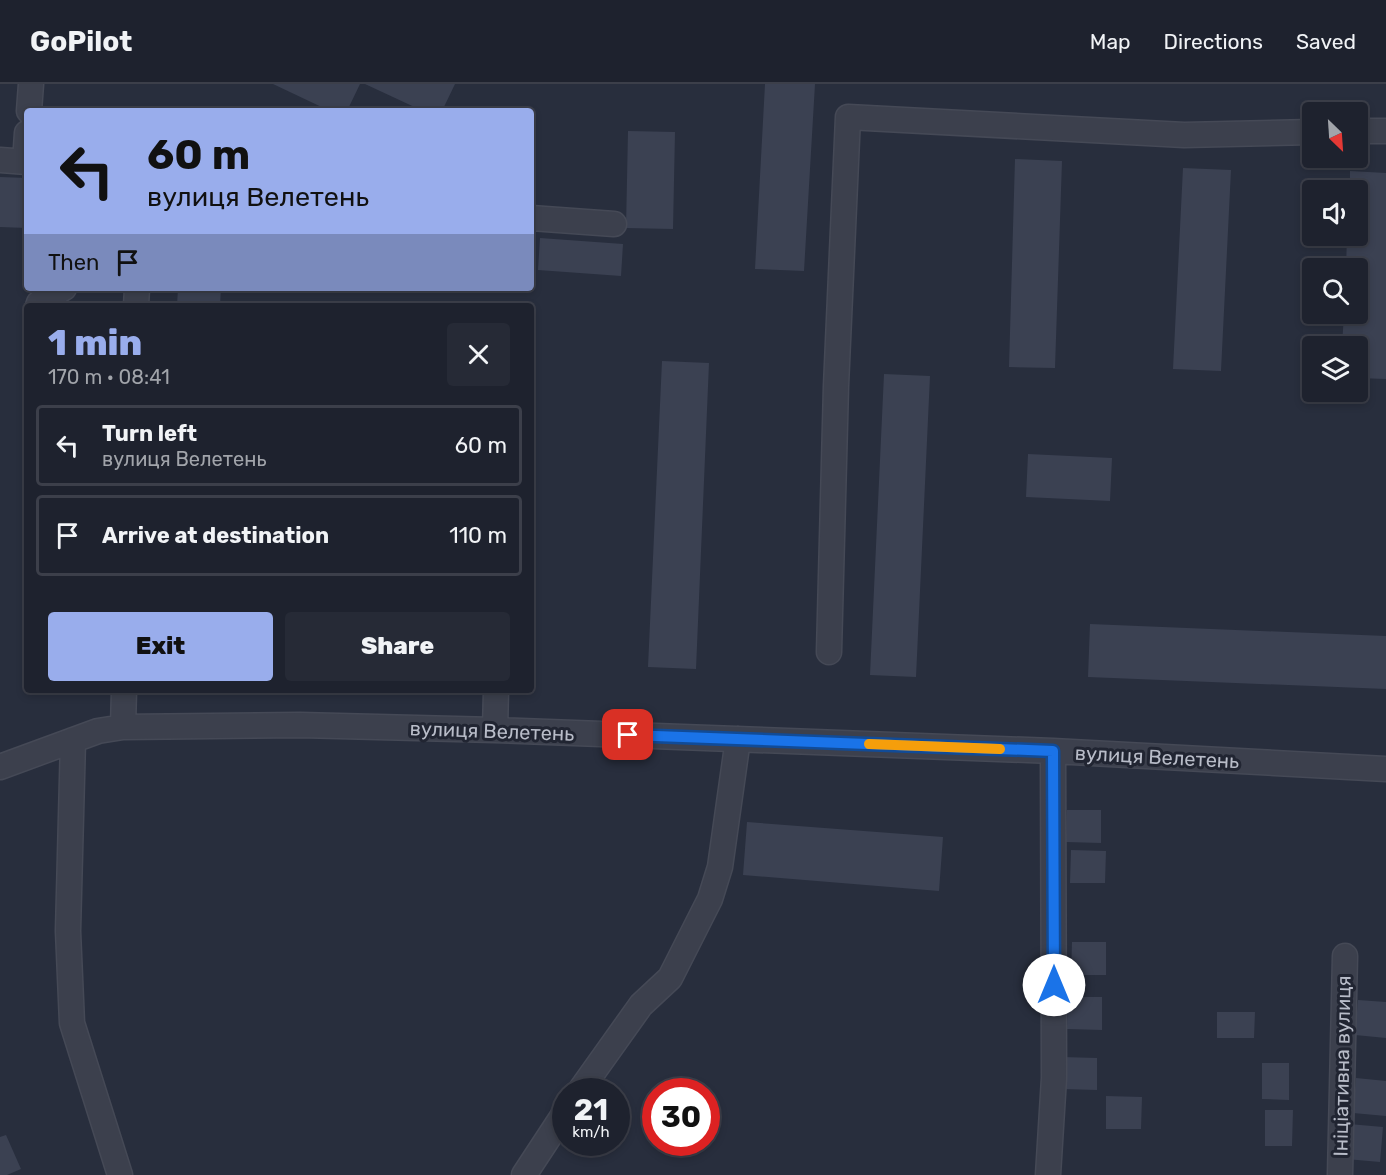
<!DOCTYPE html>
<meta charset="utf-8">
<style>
:root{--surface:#1e222e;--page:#262a36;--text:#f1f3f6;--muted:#a1a4aa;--line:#3c3f4a;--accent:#99adec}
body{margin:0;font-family:Rubik,sans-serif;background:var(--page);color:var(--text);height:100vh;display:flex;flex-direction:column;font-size:22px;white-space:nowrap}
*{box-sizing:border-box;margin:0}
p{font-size:20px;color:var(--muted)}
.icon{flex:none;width:33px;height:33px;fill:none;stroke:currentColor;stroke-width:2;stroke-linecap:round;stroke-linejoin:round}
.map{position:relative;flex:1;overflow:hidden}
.details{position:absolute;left:24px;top:219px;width:510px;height:390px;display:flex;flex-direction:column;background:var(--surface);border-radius:6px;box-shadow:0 3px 9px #0003,0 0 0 2px var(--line)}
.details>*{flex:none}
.banner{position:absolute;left:24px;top:24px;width:510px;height:183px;border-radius:6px;box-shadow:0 3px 9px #0003,0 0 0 2px var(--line);background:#99adec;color:#111;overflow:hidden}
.needle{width:39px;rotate:155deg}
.controls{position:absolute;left:1302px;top:18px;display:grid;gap:12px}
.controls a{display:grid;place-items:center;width:66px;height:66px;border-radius:6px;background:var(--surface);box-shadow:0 3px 9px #0003,0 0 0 2px var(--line);font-size:30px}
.speed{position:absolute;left:552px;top:994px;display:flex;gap:12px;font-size:30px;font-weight:700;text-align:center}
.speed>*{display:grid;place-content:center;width:78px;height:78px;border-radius:50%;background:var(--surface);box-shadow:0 3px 9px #0003,0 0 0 2px var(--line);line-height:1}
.speed small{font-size:15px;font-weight:400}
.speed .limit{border:9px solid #d22;background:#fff;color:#111}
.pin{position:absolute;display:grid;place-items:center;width:51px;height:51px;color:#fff;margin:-26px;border-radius:12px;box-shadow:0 3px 9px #0006}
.me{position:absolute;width:66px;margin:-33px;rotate:0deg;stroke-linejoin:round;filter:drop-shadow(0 0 4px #0008)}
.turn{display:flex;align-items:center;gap:21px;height:126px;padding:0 24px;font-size:27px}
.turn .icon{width:78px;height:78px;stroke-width:2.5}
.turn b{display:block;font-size:42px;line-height:51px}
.then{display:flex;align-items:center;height:57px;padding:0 24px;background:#0003;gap:12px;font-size:22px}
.round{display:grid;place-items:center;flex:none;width:63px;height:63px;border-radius:6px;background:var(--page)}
.headline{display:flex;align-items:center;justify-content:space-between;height:102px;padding:0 24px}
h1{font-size:36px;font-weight:800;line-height:45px;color:var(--accent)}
.button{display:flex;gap:12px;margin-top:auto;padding:12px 24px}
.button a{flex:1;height:69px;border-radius:6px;background:var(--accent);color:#111;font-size:24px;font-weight:800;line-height:69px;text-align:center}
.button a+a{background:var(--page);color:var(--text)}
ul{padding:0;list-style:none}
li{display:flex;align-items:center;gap:18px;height:81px;margin:0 12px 9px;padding:0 12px;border:3px solid var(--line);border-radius:6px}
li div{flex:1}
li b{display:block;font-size:22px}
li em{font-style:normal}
header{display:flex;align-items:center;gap:36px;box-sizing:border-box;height:84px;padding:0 30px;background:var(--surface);border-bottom:2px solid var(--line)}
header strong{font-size:28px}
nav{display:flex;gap:33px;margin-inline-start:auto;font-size:21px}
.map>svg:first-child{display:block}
.building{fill:#3b4152}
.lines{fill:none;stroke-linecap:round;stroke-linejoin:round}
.minor-casing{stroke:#454956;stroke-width:27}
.minor{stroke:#3c404d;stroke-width:24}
.route-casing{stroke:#114b97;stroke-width:15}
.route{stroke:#1a73e8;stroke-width:10}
.slow{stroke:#f59e0b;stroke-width:10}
.labels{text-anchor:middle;stroke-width:6;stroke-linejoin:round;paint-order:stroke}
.street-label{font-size:20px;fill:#b8bcc8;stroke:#212532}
</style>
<header>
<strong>GoPilot</strong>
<nav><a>Map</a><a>Directions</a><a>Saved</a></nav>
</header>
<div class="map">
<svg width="1386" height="1091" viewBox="0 0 1386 1091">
<rect width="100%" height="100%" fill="#282e3d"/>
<path class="building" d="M 273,0 L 360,0 L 347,27 L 330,27 Z
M 365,0 L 455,0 L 442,27 L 423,27 Z
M 765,0 L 815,0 L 804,187 L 755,185 Z
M 628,47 L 675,48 L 673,145 L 626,144 Z
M 1015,75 L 1062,77 L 1055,284 L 1009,283 Z
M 1183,84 L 1231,86 L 1221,287 L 1173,285 Z
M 1350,87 L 1386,89 L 1386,295 L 1358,294 L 1358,262 L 1342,262 L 1344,230 L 1358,230 L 1358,184 L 1346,184 L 1347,152 L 1358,152 L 1358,106 L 1350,106 Z
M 0,93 L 27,94 L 27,144 L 0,143 Z
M 540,154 L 623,160 L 621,192 L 538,186 Z
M 178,204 L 221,204 L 220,222 L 177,222 Z
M 662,277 L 709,279 L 696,585 L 648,583 Z
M 884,290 L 930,292 L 916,593 L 870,591 Z
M 1028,370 L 1112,374 L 1110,417 L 1026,413 Z
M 1090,540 L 1386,552 L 1386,605 L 1088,593 Z
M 1067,726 L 1101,726 L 1101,759 L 1066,758 Z
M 747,738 L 943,753 L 939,807 L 743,791 Z
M 1071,766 L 1106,767 L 1105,799 L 1070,799 Z
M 1072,858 L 1106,858 L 1106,891 L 1071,891 Z
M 1068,913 L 1102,913 L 1102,946 L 1067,945 Z
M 1358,916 L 1386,918 L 1386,954 L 1355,951 Z
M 1217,928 L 1255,928 L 1254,954 L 1217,954 Z
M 1062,973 L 1097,974 L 1097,1006 L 1062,1005 Z
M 1262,979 L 1289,979 L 1289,1016 L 1262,1015 Z
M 1356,994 L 1386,997 L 1386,1032 L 1353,1029 Z
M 1106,1012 L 1142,1013 L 1141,1045 L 1106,1045 Z
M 1265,1026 L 1293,1026 L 1292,1062 L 1265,1062 Z
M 1349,1040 L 1383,1043 L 1380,1078 L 1346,1075 Z
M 6,1051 L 21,1085 L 7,1091 L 0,1091 L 0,1053 Z"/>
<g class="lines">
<g class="minor-casing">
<path id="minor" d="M 29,27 L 31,0
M 1358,47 L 1386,47
M 0,76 L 27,78
M 25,78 L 27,49
M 531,134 L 614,140
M 38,222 L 39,219 L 64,204
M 136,222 L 137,204
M 829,568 L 836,302 L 848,33 L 1184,51 L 1312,48
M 123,643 L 124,606
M 495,646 L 496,606
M 73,656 L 68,847 L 72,939 L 120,1091
M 0,683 L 98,647 L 123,643 L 300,641 L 495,646 L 1053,667 L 1386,685
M 579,1008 L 641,921 L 670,894 L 710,815 L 720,783 L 738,655
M 524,1091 L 566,1027
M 1048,1091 L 1054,994 L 1053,667
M 1340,1091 L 1345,872"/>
</g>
<use href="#minor" class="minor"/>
</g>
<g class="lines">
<g class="route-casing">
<path id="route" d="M 628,651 L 1053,667 L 1054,901"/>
</g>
<use href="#route" class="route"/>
<path class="slow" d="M 869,660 L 1000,665"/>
</g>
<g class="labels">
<g class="street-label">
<text transform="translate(492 647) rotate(2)" y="7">вулиця Велетень</text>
<text transform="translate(1157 673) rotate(3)" y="7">вулиця Велетень</text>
<text transform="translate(1342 982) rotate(-89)" y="7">Ініціативна вулиця</text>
</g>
</g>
</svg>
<div class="controls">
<a><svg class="needle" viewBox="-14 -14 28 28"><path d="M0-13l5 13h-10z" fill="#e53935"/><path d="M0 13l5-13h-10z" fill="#a1a4aa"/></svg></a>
<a><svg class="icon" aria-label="sound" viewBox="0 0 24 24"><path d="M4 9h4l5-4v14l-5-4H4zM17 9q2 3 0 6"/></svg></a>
<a><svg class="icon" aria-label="search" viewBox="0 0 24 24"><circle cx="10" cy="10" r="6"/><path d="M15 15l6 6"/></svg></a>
<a><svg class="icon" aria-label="layers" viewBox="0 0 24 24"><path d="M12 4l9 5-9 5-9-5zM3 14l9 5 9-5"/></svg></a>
</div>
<div class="speed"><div>21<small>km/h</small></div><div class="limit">30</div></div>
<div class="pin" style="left:628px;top:651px;background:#d93025"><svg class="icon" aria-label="arrive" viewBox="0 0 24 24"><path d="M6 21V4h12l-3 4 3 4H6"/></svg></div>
<svg class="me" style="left:1054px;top:901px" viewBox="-20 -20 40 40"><circle r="19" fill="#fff"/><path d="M0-13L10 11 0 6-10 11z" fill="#1a73e8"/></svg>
<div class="banner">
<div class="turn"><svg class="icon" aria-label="left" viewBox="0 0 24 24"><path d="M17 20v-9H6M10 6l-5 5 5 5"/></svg><div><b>60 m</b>вулиця Велетень</div></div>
<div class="then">Then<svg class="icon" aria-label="arrive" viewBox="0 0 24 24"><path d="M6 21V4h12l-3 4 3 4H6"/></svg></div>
</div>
<section class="details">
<div class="headline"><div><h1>1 min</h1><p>170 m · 08:41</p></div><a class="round"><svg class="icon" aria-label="close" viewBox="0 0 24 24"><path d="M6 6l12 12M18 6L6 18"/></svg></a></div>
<ul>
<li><svg class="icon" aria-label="left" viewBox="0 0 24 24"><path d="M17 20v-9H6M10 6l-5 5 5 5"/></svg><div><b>Turn left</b><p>вулиця Велетень</p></div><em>60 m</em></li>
<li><svg class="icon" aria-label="arrive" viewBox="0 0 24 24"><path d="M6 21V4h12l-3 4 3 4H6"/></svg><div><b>Arrive at destination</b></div><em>110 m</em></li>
</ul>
<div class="button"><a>Exit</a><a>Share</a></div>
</section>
</div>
